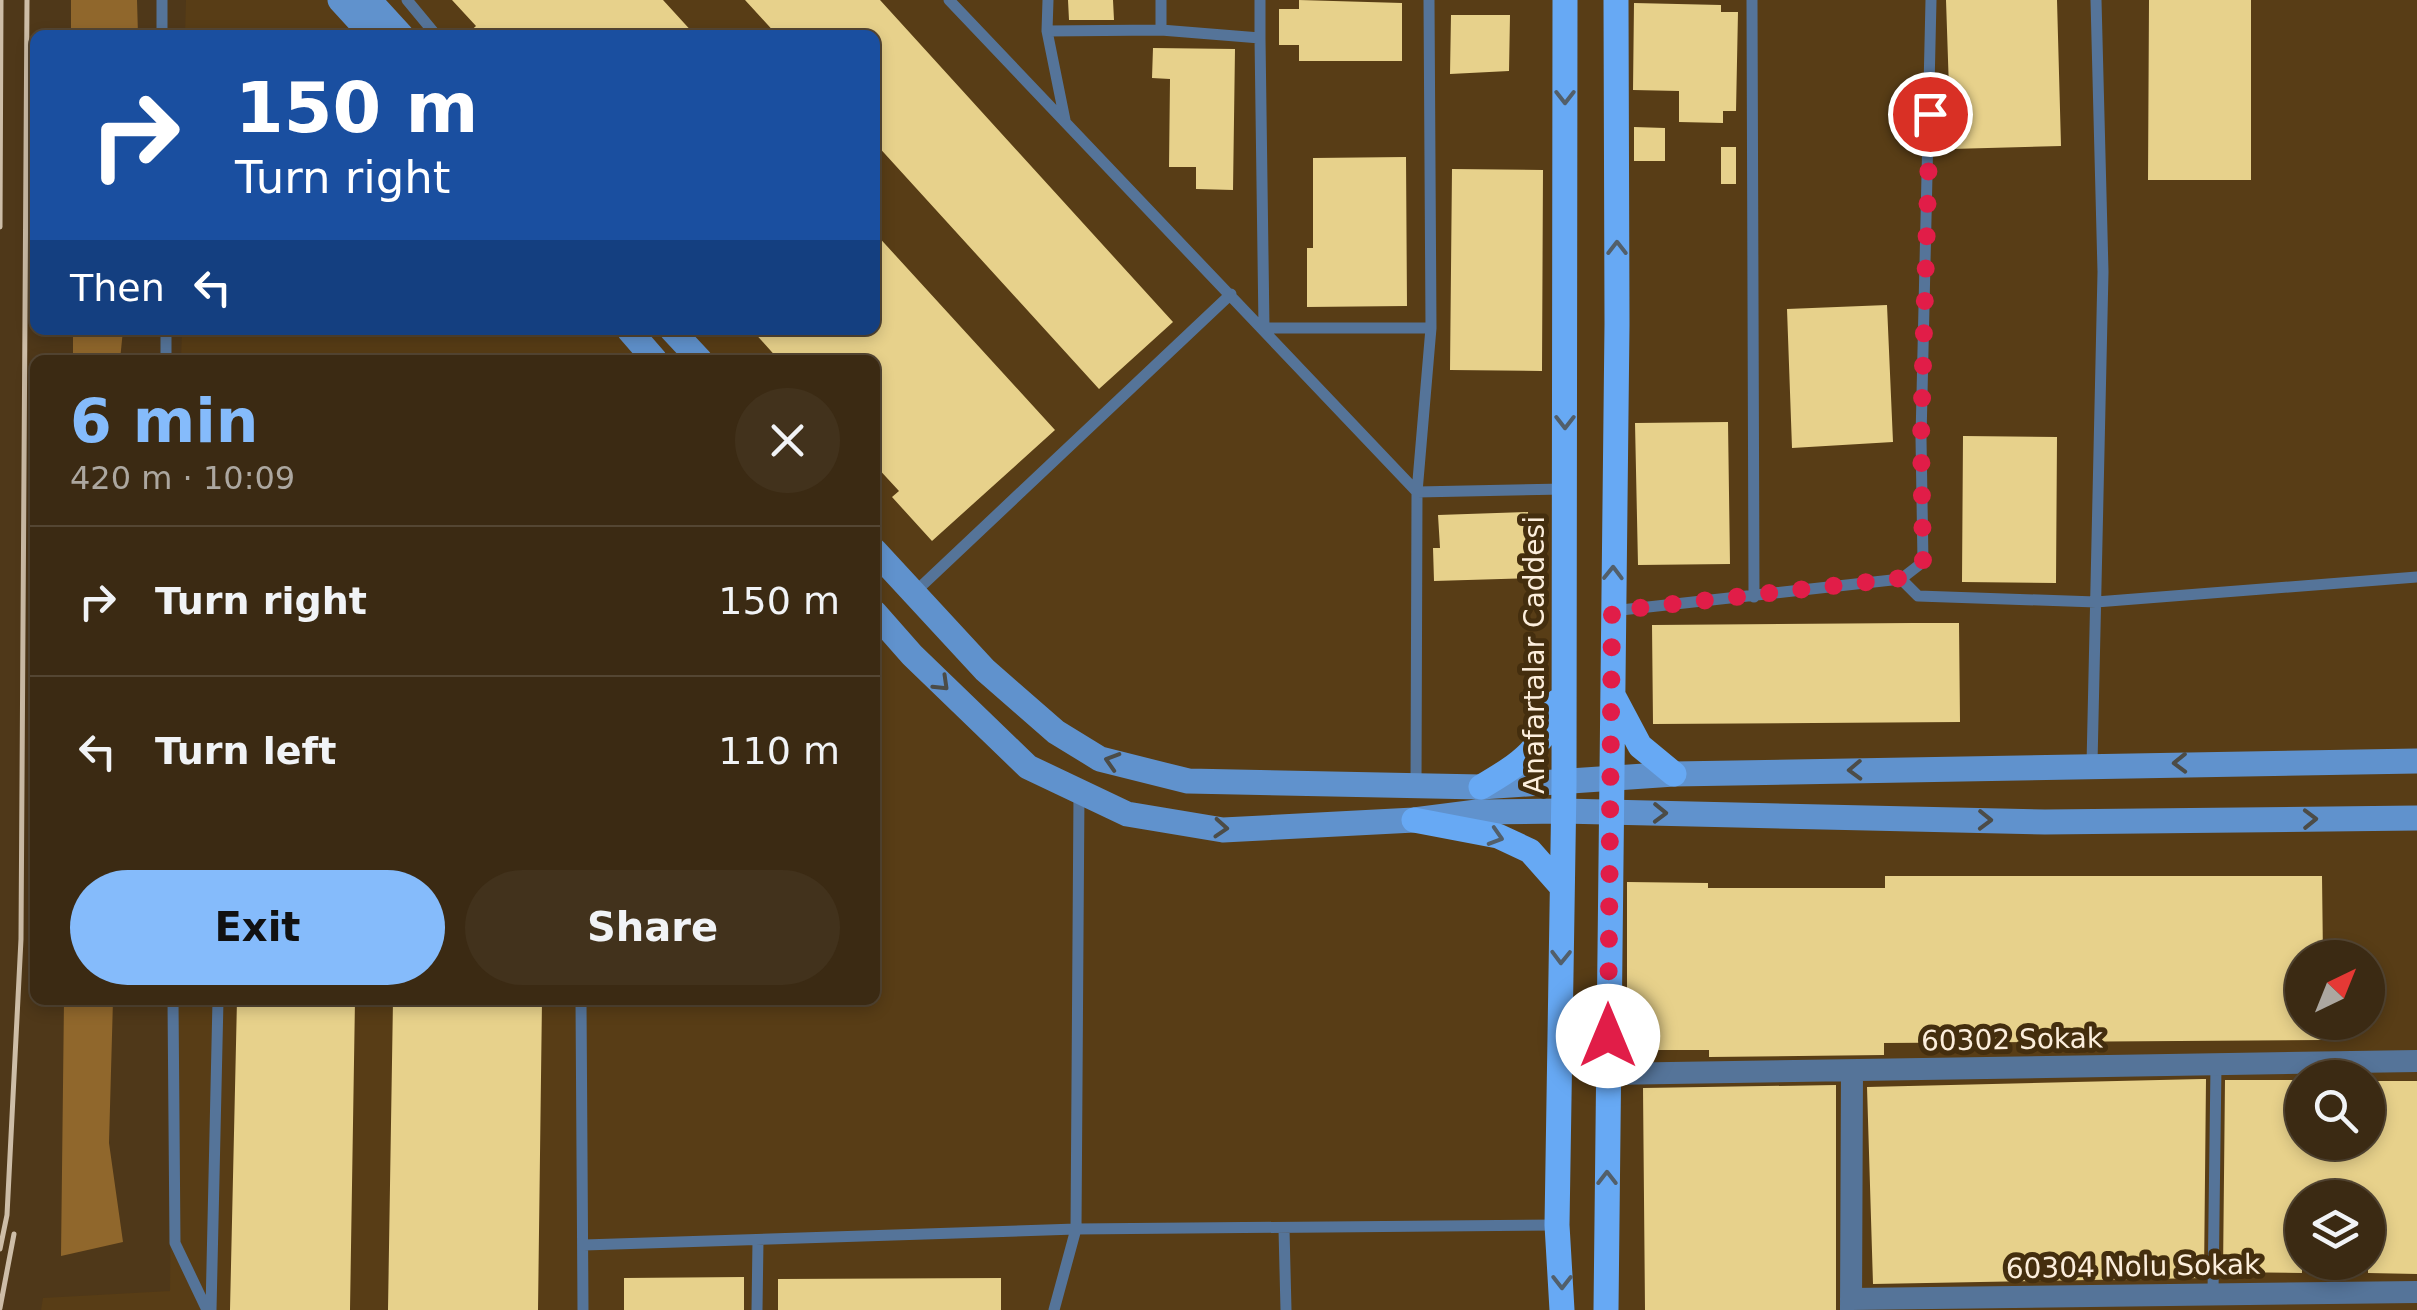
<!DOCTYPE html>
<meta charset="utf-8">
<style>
:root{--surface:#3b2a13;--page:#42321c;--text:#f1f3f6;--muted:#aca7a0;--line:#544633;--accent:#85bbfb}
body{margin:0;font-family:"DejaVu Sans",sans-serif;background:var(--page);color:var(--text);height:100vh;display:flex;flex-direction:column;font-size:38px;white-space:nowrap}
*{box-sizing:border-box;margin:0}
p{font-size:32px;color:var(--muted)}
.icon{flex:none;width:55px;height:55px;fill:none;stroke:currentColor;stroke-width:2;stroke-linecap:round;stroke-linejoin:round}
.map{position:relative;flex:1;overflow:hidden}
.side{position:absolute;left:30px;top:355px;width:850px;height:650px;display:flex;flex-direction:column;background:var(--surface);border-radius:15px;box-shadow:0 5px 15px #0003,0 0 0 2px var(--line)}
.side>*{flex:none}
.hud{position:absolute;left:30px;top:30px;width:850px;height:305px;border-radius:15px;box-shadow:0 5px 15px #0003,0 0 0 2px var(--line);background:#1a4fa0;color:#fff;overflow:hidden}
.needle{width:65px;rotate:43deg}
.fabs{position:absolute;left:2285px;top:940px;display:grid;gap:20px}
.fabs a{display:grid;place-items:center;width:100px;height:100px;border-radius:50%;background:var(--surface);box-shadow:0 5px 15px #0003,0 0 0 2px var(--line);font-size:50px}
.pin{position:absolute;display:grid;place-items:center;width:85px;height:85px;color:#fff;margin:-42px;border:5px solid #fff;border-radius:50%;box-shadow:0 2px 10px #0007}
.me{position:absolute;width:110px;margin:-55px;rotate:0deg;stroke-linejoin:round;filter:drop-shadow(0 0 8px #0008)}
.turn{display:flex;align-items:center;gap:35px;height:210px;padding:0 40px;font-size:45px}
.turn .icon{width:130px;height:130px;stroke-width:2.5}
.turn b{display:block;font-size:70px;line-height:85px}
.then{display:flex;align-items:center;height:95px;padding:0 40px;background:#0003;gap:20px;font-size:38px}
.round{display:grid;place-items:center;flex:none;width:105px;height:105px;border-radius:52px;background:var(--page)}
.head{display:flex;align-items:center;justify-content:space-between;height:170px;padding:0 40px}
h1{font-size:60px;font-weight:800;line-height:75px;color:var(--accent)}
.action{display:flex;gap:20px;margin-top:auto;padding:20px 40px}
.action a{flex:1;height:115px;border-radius:60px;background:var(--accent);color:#111;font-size:40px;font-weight:800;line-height:115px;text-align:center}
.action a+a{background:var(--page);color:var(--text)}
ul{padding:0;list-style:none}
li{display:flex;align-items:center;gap:30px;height:150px;padding:0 40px;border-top:2px solid var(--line)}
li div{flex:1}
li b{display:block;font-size:38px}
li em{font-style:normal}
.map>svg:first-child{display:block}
.built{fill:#583d16;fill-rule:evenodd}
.forest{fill:#90672c}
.building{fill:#e7d18b}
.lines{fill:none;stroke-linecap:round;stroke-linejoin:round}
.service{stroke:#557499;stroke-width:11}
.minor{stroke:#557499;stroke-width:22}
.secondary{stroke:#6092cd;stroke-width:25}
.primary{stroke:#67a9f4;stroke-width:25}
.rail{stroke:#cdbda7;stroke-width:5}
.oneway{stroke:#525f6a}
.oneway2{stroke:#4c4c47}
.route{stroke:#e11d48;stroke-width:18;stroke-dasharray:0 32.4}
.labels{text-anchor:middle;stroke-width:10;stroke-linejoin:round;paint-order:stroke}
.street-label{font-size:28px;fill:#fceedc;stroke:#442e0e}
</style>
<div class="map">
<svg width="2417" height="1310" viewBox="0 0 2417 1310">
<rect width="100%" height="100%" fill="#4f3819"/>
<path class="built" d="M 186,0 L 2417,0 L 2417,1310 L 41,1310 L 43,1298 L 170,1291 L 173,1000 L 875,1000 L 875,360 L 181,360 L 182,330 L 875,330 L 875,35 L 185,35 ZM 2302,958 L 2368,958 L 2368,1022 L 2302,1022 ZM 2302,1078 L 2368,1078 L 2368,1142 L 2302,1142 ZM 2302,1198 L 2368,1198 L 2368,1262 L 2302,1262 Z"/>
<path class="forest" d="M 71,0 L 137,0 L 138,35 L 71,35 Z
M 73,330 L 123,330 L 120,360 L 73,360 Z
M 64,1000 L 113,1000 L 109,1143 L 123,1242 L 61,1256 Z"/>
<path class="building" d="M 452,0 L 663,0 L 695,35 L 466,35 L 476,26 Z
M 745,0 L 880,0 L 1173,322 L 1099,389 L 875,143 L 875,35 L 777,35 Z
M 1068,0 L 1113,0 L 1114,20 L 1069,20 Z
M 1299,0 L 1402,3 L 1402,61 L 1299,61 L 1299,45 L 1279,45 L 1279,9 L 1299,9 Z
M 1946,0 L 2057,0 L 2061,146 L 1951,149 Z
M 2149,0 L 2251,0 L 2251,180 L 2148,180 Z
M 1634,3 L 1721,5 L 1721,12 L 1738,12 L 1736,111 L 1723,111 L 1723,123 L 1679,122 L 1679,91 L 1633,90 Z
M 1451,15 L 1510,15 L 1509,71 L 1450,74 Z
M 1153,48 L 1235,49 L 1233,190 L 1196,189 L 1196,167 L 1169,167 L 1170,79 L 1152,78 Z
M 1634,127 L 1665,128 L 1665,161 L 1634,161 Z
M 1721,147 L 1736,147 L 1736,184 L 1721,184 Z
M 1406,157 L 1407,306 L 1307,307 L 1307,248 L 1313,248 L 1313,158 Z
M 1452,169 L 1543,170 L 1542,371 L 1450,370 Z
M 875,233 L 1055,430 L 932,541 L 892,497 L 899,491 L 875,465 L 875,360 L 779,360 L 752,330 L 875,330 Z
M 1887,305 L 1893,442 L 1792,448 L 1787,309 Z
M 1728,422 L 1730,564 L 1638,565 L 1635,423 Z
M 1963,436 L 2057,437 L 2056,583 L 1962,582 Z
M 1528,512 L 1530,578 L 1434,581 L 1433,548 L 1440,548 L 1438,515 Z
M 1912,623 L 1959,623 L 1960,722 L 1653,724 L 1652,625 Z
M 1885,876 L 2322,876 L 2323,958 L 2302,958 L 2302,1022 L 2323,1022 L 2323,1040 L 1884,1043 L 1884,1055 L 1709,1057 L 1709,1050 L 1627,1050 L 1627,882 L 1708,883 L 1708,888 L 1885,888 Z
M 237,1000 L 355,1000 L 350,1310 L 230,1310 Z
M 393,1000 L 542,1000 L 538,1310 L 388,1310 Z
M 2202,1079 L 2206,1079 L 2204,1278 L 1873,1284 L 1867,1087 Z
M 2225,1080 L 2302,1080 L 2302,1142 L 2368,1142 L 2368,1081 L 2417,1081 L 2417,1274 L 2368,1273 L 2368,1198 L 2302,1198 L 2302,1273 L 2223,1272 Z
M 1836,1085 L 1836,1310 L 1645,1310 L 1643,1088 Z
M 744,1277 L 744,1310 L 624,1310 L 624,1278 Z
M 1001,1278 L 1001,1310 L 778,1310 L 778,1279 Z"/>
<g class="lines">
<path class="service" d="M 162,0 L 162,35
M 407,0 L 436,35
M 949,0 L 1417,492 L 1416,788
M 1048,0 L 1047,31 L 1161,30 L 1161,0
M 1429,0 L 1431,328
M 1752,0 L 1754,597
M 1161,30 L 1260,38 L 1260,0
M 1047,31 L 1065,120
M 1260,38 L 1264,328 L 1431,328 L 1417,492 L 1565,489
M 166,330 L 166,360
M 1901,579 L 1918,596 L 2096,602 L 2417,577
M 914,593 L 1231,294
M 1612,611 L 1901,579 L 1923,562 L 1921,438 L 1931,0
M 2092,764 L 2103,272 L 2096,0
M 173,1000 L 175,1243 L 207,1310
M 581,1000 L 583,1310
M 1284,1229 L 1286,1310
M 584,1245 L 1076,1229 L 1557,1225
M 2213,1293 L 2216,1065
M 211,1310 L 218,1000
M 757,1310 L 758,1240
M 1054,1310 L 1076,1229 L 1079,792"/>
<path class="minor" d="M 1607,1074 L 2417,1061
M 1851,1299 L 2417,1292
M 1851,1310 L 1852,1071"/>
<path class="secondary" d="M 340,0 L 372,35
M 369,0 L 401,35
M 629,330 L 655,360
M 672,330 L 700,360
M 875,551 L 985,670 L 1056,732 L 1100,759 L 1188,781 L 1481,787 L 1674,774 L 2417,761
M 875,613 L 912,655 L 1028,767 L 1127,814 L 1223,830 L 1414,820 L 1477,812 L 1562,811 L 2045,822 L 2417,818"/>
<path class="primary" d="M 1614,697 L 1640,746 L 1674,774
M 1481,787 C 1523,762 1543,749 1558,701
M 1414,820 L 1498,836 L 1530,851 L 1561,886
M 1562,1310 L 1557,1225 L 1564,785 L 1565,0
M 1606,1310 L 1617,324 L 1616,0"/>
<path class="rail" d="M 0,227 L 1,0
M 0,1249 L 7,1215 L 21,939 L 27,0
M 0,1308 L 14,1234"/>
</g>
<defs><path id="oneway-chevron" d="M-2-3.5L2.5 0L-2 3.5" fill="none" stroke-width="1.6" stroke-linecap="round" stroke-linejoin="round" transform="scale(2.5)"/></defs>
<g class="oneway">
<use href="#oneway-chevron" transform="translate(1565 97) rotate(90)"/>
<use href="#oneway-chevron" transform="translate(1617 248) rotate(-90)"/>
<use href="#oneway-chevron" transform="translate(1565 422) rotate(90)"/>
<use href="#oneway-chevron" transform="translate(1613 573) rotate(-89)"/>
<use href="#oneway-chevron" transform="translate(1496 837) rotate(17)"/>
<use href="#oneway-chevron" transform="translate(1561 957) rotate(91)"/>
<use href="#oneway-chevron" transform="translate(1607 1178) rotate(-90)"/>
<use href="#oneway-chevron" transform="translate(1562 1282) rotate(90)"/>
</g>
<g class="oneway2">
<use href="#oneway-chevron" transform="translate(942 684) rotate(44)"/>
<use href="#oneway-chevron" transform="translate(1112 761) rotate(-163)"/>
<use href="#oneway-chevron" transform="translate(2180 763) rotate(179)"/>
<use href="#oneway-chevron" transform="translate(1855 770) rotate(178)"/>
<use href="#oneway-chevron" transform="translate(1660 813) rotate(1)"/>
<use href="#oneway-chevron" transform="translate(2310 819) rotate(-1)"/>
<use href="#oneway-chevron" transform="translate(1985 820) rotate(1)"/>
<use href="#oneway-chevron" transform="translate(1221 828) rotate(4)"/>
</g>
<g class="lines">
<path class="route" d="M 1608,1036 L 1612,611 L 1902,578 L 1923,562 L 1921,438 L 1930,114"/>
</g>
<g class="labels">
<g class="street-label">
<text transform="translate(1534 655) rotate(-90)" y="10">Anafartalar Caddesi</text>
<text transform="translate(2012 1039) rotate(-1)" y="10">60302 Sokak</text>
<text transform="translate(2133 1266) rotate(-1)" y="10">60304 Nolu Sokak</text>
</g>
</g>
</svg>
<div class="fabs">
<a><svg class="needle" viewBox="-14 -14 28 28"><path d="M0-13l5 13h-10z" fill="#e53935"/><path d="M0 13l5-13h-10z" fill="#aca7a0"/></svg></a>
<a><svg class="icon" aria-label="search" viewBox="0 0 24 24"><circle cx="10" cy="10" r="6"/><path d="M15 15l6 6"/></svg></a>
<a><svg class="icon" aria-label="layers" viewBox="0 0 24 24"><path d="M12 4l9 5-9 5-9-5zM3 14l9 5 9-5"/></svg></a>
</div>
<div class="pin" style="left:1930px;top:114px;background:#d93025"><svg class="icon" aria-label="arrive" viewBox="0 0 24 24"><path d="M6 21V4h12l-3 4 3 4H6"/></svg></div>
<svg class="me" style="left:1608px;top:1036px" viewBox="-20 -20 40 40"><circle r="19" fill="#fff"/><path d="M0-13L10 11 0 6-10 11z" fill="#e11d48"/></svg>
<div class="hud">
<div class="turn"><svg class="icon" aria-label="right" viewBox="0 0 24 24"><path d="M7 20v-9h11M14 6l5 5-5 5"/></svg><div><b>150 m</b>Turn right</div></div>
<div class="then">Then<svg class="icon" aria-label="left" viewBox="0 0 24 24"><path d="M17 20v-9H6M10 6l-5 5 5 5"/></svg></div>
</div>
<section class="side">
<div class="head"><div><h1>6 min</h1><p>420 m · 10:09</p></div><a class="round"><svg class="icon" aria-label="close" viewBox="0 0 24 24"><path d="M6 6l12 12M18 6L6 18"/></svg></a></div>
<ul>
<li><svg class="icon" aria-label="right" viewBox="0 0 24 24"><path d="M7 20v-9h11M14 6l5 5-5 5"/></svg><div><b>Turn right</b></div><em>150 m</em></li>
<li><svg class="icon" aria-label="left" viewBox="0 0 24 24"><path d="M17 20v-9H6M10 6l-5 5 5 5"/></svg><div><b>Turn left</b></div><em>110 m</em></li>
</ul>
<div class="action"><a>Exit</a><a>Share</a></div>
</section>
</div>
